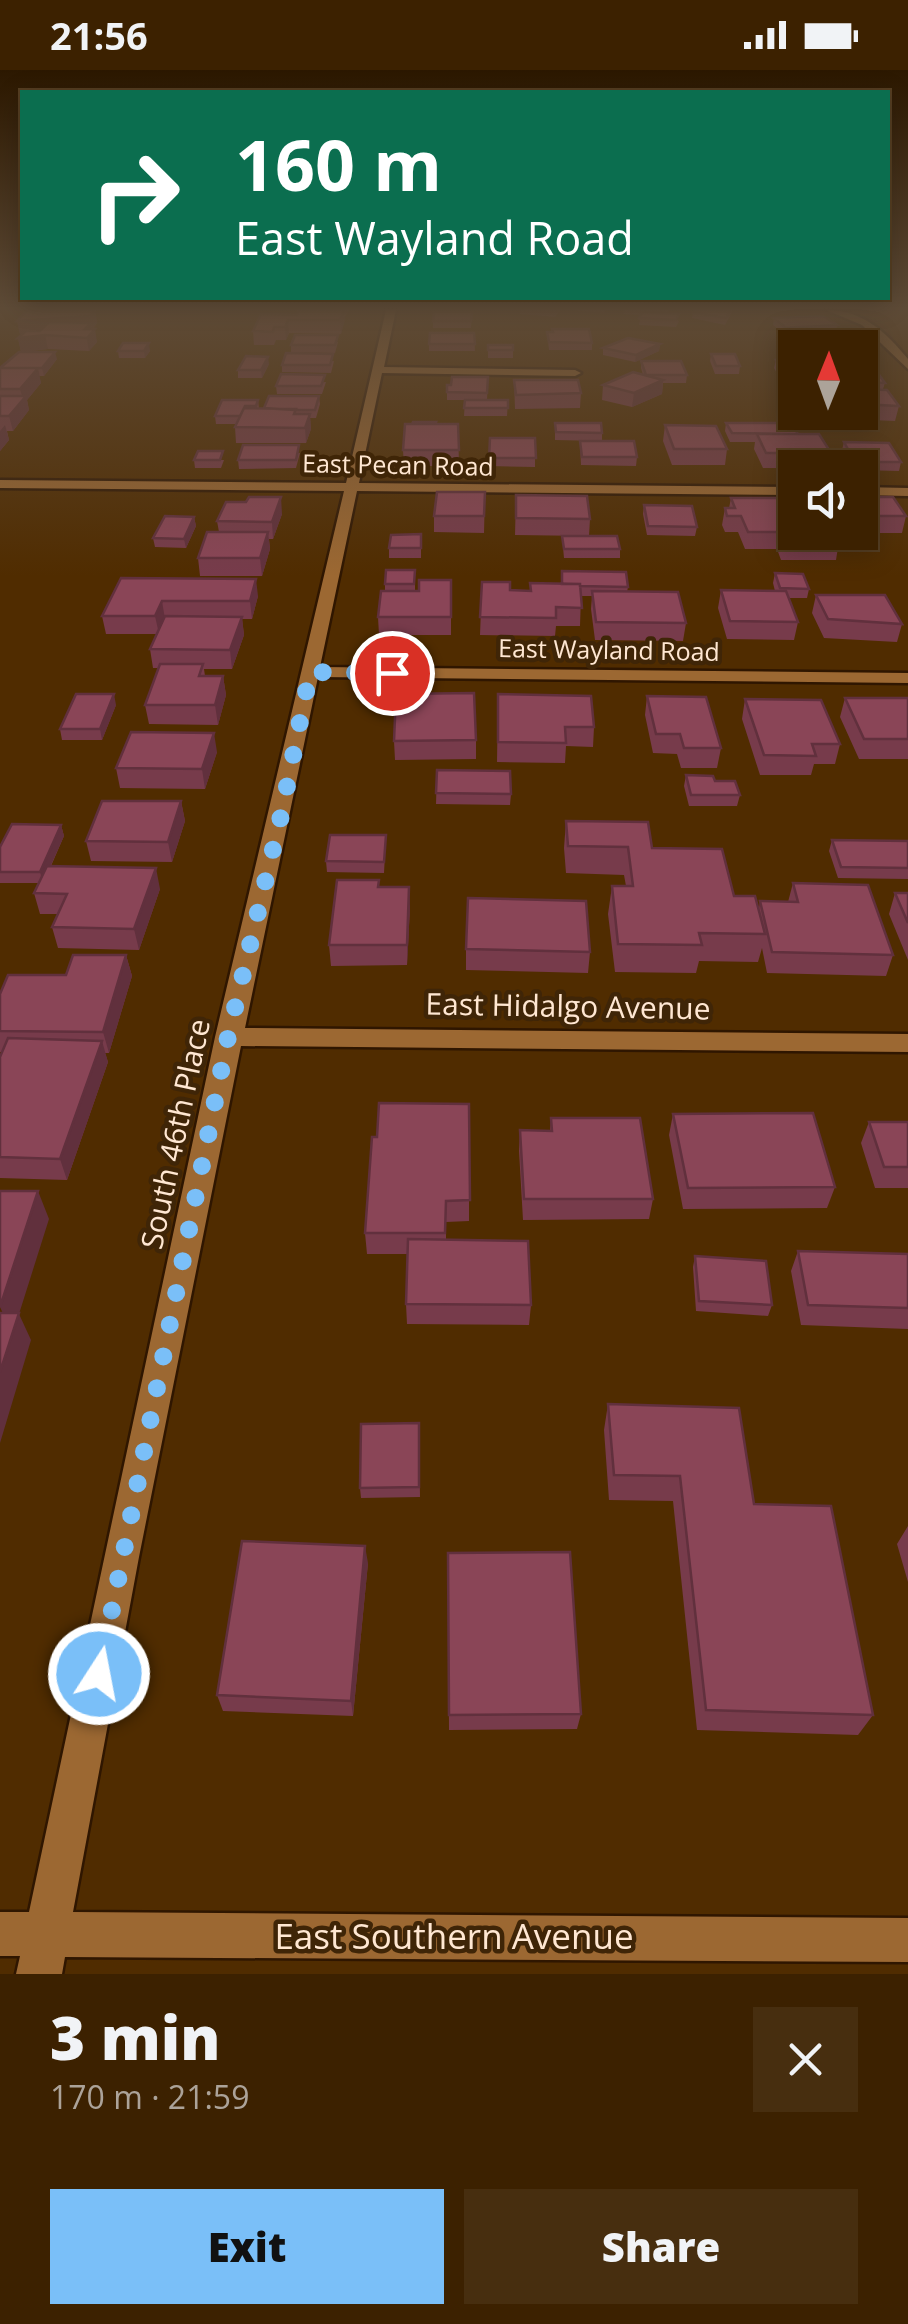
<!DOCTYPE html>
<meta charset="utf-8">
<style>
:root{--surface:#3c2100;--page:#472e0f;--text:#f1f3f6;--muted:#aca399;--line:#553e22;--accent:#7abff8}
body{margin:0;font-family:"Open Sans",sans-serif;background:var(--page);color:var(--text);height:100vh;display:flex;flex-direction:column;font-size:38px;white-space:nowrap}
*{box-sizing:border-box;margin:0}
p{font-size:32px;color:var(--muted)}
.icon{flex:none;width:55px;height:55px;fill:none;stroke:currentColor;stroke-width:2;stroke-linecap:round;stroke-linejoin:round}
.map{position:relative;height:1904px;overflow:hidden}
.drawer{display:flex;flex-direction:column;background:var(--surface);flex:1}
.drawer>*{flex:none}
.banner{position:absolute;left:20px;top:20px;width:870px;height:210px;border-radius:0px;box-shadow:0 5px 25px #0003,0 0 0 2px var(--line);background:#0b6e4f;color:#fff;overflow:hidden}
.needle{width:65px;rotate:1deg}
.controls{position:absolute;left:778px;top:260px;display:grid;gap:20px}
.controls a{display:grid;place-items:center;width:100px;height:100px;border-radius:0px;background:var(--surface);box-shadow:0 5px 25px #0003,0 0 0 2px var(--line);font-size:50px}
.pin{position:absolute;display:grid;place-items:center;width:85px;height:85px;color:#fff;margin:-42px;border:5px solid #fff;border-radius:50%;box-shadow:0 2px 10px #0007}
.me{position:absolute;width:110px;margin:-55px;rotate:11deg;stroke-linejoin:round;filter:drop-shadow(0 0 8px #0008)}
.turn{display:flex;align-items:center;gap:35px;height:210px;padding:0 50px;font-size:45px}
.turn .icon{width:130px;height:130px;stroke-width:2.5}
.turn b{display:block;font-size:70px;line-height:85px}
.round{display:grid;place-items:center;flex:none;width:105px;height:105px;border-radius:0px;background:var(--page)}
.head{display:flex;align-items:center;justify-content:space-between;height:170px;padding:0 50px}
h1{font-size:60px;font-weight:800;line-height:75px}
.action{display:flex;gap:20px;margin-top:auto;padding:20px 50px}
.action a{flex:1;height:115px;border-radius:0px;background:var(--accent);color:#111;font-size:40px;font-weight:800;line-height:115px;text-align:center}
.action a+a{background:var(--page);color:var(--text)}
.status{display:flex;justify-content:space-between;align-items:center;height:70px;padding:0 50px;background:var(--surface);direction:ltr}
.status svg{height:28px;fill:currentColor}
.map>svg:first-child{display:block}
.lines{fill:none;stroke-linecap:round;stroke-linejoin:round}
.minor-casing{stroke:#2f1600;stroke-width:5}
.minor{fill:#9c6832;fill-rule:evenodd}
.wall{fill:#773b4b}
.shaded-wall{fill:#61303d}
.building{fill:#8a4557;stroke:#61303d;stroke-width:2.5}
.route{stroke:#7abff8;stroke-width:18;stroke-dasharray:0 32.4}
.labels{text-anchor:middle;stroke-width:9;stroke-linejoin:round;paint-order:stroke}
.far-street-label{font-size:25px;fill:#ffe7d2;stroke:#3f2507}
.street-label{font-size:30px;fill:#ffe7d2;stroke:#3f2507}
.near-street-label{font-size:35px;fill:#ffe7d2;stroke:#3f2507}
</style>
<div class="status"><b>21:56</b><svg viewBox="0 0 49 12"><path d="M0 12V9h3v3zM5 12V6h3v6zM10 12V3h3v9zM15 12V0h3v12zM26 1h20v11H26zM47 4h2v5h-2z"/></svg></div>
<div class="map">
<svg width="908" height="1904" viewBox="0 0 908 1904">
<rect width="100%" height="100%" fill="#502c00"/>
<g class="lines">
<g class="minor-casing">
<path id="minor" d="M 386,240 L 396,240 L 384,297 L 575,300 L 581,303 L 575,306 L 382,303 L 359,413 L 795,417 L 795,425 L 357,421 L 320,597 L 908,603 L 908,613 L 318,607 L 245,958 L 908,964 L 908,982 L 241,976 L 139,1487 L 73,1842 L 908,1848 L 908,1892 L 65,1887 L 62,1904 L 16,1904 L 20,1886 L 0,1886 L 0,1842 L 29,1842 L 215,967 L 344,421 L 0,418 L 0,410 L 346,413 Z
M 826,240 C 863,240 886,262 908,289 L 908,299 L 862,255 Z
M 860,417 L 908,418 L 908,426 L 860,425 Z"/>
</g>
<use href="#minor" class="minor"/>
</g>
<path class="wall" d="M 95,240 L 97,253 L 93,259 L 97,272 L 89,281 L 48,279 L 22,282 L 57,289 L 44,306 L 39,306 L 41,313 L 27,330 L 29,340 L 13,361 L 7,361 L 9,370 L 0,381 L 0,298 L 21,282 L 18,268 L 23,264 L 20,264 L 17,251 Z
M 297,240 L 349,240 L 345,247 L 341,264 L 289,263 L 286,270 L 276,270 L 274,275 L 254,275 L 253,261 L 297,245 Z
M 520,240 L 561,240 L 555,247 L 520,244 Z
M 571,240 L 606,240 L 604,243 Z
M 624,240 L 669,240 L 667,244 L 679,251 L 676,257 L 639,255 L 641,245 L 623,244 Z
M 733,240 L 725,255 L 692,248 L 693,242 Z
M 472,242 L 471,258 L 433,258 L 433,251 Z
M 774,248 L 837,255 L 836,262 L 785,265 L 773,255 Z
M 547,262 L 592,273 L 592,280 L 549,280 Z
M 474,263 L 475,281 L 429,281 L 429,274 Z
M 800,265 L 851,278 L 802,278 L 799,272 Z
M 338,272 L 335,283 L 291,282 L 291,275 Z
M 660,274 L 659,281 L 635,292 L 603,285 L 603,278 Z
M 488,275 L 513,275 L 513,288 L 488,288 Z
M 118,281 L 150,281 L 145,288 L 119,288 Z
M 860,283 L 885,313 L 883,319 L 899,336 L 895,351 L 801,347 L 799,342 L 860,342 Z
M 711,284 L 740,296 L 739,304 L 715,304 L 710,291 Z
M 776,290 L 795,290 L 795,312 L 782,312 L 774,298 Z
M 334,291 L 331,303 L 282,302 L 282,295 Z
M 641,291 L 687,305 L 686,313 L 663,313 L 662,324 L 632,337 L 602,330 L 603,315 L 643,305 L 641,298 Z
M 269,294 L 262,308 L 238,308 L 238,300 Z
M 488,307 L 487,330 L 508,330 L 507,346 L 464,346 L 465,330 L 447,330 L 447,315 Z
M 514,310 L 581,323 L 580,338 L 515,339 Z
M 326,312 L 322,324 L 277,324 L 276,316 Z
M 319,326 L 320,334 L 316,348 L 310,348 L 311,359 L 306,373 L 236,373 L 235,357 L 236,354 L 216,354 L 215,346 L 258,330 L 259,338 L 264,338 Z
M 555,353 L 602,363 L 602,371 L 555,370 Z
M 726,353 L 798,364 L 831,383 L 828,398 L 763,398 L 754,379 L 755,372 L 730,372 L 725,361 Z
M 436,354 L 458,354 L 459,396 L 404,396 L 403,380 Z
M 665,355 L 727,379 L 725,395 L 672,395 L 663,371 Z
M 490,368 L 535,368 L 535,397 L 489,396 Z
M 580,371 L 637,387 L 636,396 L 581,395 Z
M 844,372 L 901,392 L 899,401 L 860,400 L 860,398 L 851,398 L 842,380 Z
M 300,383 L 296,398 L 239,399 L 238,390 Z
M 194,390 L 224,390 L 221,398 L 195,398 Z
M 485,422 L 484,463 L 434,462 L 434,446 Z
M 516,425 L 590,449 L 589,466 L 515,465 Z
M 860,427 L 906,446 L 902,463 L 865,463 L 863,471 L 839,471 L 836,490 L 781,490 L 777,479 L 745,479 L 738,462 L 725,462 L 722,455 L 725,438 L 729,438 L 731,428 L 795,435 L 795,462 L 860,462 Z
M 644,435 L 697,457 L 695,466 L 647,465 L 643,444 Z
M 282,444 L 273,469 L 269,469 L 270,479 L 262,506 L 200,506 L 198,488 L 219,462 L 217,451 Z
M 194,447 L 196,456 L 186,478 L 155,477 L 153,468 Z
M 421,464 L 421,488 L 389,488 L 389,478 Z
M 562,466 L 620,479 L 620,488 L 564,488 Z
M 415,500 L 415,521 L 451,510 L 451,565 L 379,565 L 378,547 L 385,521 L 385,514 Z
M 775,503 L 809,519 L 807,528 L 789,528 L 798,552 L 794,570 L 727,569 L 718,538 L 721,520 L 775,521 L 773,513 Z
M 121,508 L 258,526 L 252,549 L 242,549 L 244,565 L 232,599 L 204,599 L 205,606 L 223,606 L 226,625 L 218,655 L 149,654 L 145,635 L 159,598 L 153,598 L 150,579 L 157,564 L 106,564 L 102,546 Z
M 482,512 L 510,520 L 530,521 L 530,513 L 628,517 L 627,522 L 686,553 L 683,571 L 595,570 L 591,539 L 592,526 L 581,526 L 580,556 L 556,556 L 555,566 L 480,565 Z
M 816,525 L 902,554 L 897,572 L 824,568 L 812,543 Z
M 498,624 L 594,657 L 593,677 L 566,676 L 565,693 L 497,692 Z
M 647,626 L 721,678 L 717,698 L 681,698 L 677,684 L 653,683 L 645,645 Z
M 845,628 L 908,628 L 908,689 L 859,689 L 840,647 Z
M 745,629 L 840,674 L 835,694 L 814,694 L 811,705 L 760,705 L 742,649 Z
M 116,635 L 102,670 L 62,670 L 60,659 Z
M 476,670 L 476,689 L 395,690 L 394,671 Z
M 217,682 L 205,719 L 120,718 L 116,698 Z
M 437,700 L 511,724 L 510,735 L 436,734 Z
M 686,705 L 740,725 L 737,736 L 689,736 L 684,716 Z
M 181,731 L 185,751 L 172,792 L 91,791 L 86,771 Z
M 566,751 L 652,778 L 759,839 L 760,831 L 788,832 L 793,813 L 893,885 L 886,906 L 767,903 L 762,878 L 758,892 L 699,891 L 696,903 L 615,902 L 608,844 L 612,816 L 626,816 L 624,805 L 566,803 L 564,778 Z
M 61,755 L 64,766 L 51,796 L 160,819 L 139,880 L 58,878 L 52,857 L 58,844 L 40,844 L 34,823 L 39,813 L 0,813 L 0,777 Z
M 386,765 L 384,803 L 327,802 L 326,791 Z
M 832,770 L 908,771 L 908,809 L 838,808 L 829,781 Z
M 379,810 L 379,817 L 410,837 L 407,895 L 331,896 L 329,875 Z
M 895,823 L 908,823 L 908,890 L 889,844 Z
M 466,879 L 590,882 L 588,903 L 466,900 Z
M 126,885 L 132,906 L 109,983 L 105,983 L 108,992 L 67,1110 L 0,1108 L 0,987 L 2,982 L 0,982 L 0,961 L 66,905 Z
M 469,1034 L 469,1151 L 446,1152 L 446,1170 L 531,1235 L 529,1255 L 407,1254 L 406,1234 L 408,1184 L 367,1184 L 365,1163 L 377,1067 Z
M 673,1044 L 835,1117 L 827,1138 L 683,1139 L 669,1065 Z
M 551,1048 L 653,1129 L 649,1149 L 523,1150 L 519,1081 L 520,1060 L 550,1061 Z
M 869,1052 L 908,1052 L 908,1118 L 875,1118 L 861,1073 Z
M 798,1181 L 908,1184 L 908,1259 L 801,1255 L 791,1201 Z
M 695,1186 L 772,1235 L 768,1246 L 696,1241 L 693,1197 Z
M 608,1334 L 754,1434 L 873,1645 L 858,1665 L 697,1660 L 673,1431 L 609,1430 L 604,1360 Z
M 419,1353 L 420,1427 L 361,1428 L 360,1418 Z
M 908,1456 L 908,1512 L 897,1474 Z
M 448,1483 L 581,1644 L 577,1659 L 449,1660 Z
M 368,1493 L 353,1646 L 223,1641 L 217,1625 Z"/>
<path class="shaded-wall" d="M 95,240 L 97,253 L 92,259 L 95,259 L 97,272 L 89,281 L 85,260 L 20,264 L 17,251 Z
M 344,240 L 345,250 L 341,264 L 340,250 Z
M 288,250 L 289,263 L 286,270 L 285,257 Z
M 45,265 L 48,279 L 21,282 L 18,268 Z
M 149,273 L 150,281 L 145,288 L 144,281 Z
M 660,274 L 659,281 L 635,292 L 636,285 Z
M 55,282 L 57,289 L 44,306 L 42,298 Z
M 268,287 L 269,294 L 262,308 L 261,300 Z
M 38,298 L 41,313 L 27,330 L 29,340 L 13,361 L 9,346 L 23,329 L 20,319 Z
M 663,310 L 662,324 L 632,337 L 634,323 Z
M 310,344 L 311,359 L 306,373 L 305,358 Z
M 5,355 L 9,370 L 0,381 L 0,361 Z
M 281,427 L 282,444 L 273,469 L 272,452 Z
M 194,447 L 196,456 L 186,478 L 184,469 Z
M 268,462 L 270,479 L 262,506 L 260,488 Z
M 256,509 L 258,526 L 252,549 L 250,531 Z
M 162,531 L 165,549 L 159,564 L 155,546 Z
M 242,547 L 244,565 L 232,599 L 230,580 Z
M 223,606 L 226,625 L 218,655 L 215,635 Z
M 114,624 L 116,635 L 102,670 L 100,659 Z
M 214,663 L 217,682 L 205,719 L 202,699 Z
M 181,731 L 185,751 L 172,792 L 168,772 Z
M 61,755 L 64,766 L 43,813 L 40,802 Z
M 156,798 L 160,819 L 139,880 L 134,859 Z
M 409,817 L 410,837 L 407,895 L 407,875 Z
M 126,885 L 132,906 L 109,983 L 103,962 Z
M 102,971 L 108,992 L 67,1110 L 60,1089 Z
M 38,1121 L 49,1149 L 19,1244 L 31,1270 L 0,1373 L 0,1302 L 12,1263 L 0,1237 Z
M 365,1476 L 368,1493 L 353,1646 L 351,1631 Z"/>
<path class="building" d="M 27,240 L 95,240 L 90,246 L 17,251 Z
M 299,240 L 344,240 L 340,250 L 288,250 L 285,257 L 274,257 L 273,262 L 253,261 L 261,244 L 297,245 Z
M 694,240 L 730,240 L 726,248 L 693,242 Z
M 434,242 L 472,242 L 471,251 L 433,251 Z
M 643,242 L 679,244 L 676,250 L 639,248 Z
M 823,246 L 837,255 L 786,258 L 774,248 Z
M 49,252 L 91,253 L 85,259 L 95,259 L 87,268 L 45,265 L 18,268 L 26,261 L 40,261 Z
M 552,259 L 589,259 L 592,273 L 549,272 L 547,262 L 553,262 Z
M 430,263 L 474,263 L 475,274 L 429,274 Z
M 295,265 L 338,265 L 335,275 L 291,275 Z
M 800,265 L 843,265 L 851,278 L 808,277 Z
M 628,268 L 660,274 L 636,285 L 603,278 Z
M 123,273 L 149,273 L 144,281 L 118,281 Z
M 488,275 L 513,275 L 513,280 L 488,280 Z
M 19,282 L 55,282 L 42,298 L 0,298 Z
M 286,283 L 333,284 L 330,295 L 282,295 Z
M 860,283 L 862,283 L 872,298 L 860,298 Z
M 711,284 L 735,284 L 740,296 L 716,296 Z
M 246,286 L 268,287 L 261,300 L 238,300 Z
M 776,290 L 795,290 L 795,305 L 783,305 Z
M 641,291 L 681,291 L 687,305 L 646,305 Z
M 0,298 L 38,298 L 20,319 L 0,319 Z
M 860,298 L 874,298 L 885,313 L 860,312 Z
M 633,302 L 663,310 L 634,323 L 603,315 Z
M 281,304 L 325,305 L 321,316 L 276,316 Z
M 452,307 L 488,307 L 487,323 L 447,322 L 447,315 L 451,315 Z
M 514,310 L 578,310 L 581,323 L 516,325 Z
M 860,319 L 887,320 L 899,336 L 860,334 Z
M 0,326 L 26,326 L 9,346 L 0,346 Z
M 269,326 L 319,326 L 315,340 L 295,340 L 264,338 Z
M 222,330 L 258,330 L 256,336 L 245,336 L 240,346 L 215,346 Z
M 465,330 L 508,330 L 508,338 L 464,338 Z
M 244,338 L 296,339 L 294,344 L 310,344 L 305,358 L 235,357 Z
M 413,352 L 436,352 L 435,354 L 412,354 Z
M 555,353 L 601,353 L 602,363 L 556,362 Z
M 726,353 L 791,353 L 798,364 L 732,363 Z
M 405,354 L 458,354 L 459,380 L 403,380 Z
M 665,355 L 716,356 L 727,379 L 674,379 Z
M 757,364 L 819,364 L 831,383 L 766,383 Z
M 490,368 L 535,368 L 536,388 L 489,388 Z
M 580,371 L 634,371 L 637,387 L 582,387 Z
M 844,372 L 889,373 L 901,392 L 855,392 Z
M 243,375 L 299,375 L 296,390 L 238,390 Z
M 198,381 L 223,381 L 220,390 L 194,390 Z
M 437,422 L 485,422 L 484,446 L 434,446 Z
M 516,425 L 587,426 L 590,449 L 516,448 Z
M 249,427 L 281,427 L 272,452 L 217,451 L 226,432 L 246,432 Z
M 860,427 L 893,427 L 906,446 L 862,446 L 867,454 L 860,454 Z
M 731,428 L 792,428 L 795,435 L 795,448 L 787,448 L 793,460 L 795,460 L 795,462 L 834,462 L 840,473 L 784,473 L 780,462 L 748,462 L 741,446 L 727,446 L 725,438 L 735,438 Z
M 644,435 L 692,436 L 697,457 L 648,456 Z
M 165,446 L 194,447 L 184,469 L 153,468 Z
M 207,462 L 268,462 L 260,488 L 198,488 Z
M 421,464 L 421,478 L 389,478 L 391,465 Z
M 562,466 L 617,466 L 620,479 L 564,479 Z
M 386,500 L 415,500 L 414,514 L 385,514 Z
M 562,501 L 626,502 L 628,517 L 580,516 L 580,514 L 562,514 Z
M 775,503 L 803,504 L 809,519 L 780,518 Z
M 121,508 L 256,509 L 250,531 L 162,531 L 155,546 L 102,546 Z
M 419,510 L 451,510 L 451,547 L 378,547 L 381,521 L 419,521 Z
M 482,512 L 510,512 L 510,520 L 531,521 L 530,513 L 580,514 L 582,538 L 556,537 L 556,548 L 480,547 Z
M 721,520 L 786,521 L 798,552 L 730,551 Z
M 592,521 L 678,522 L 686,553 L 596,552 Z
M 816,525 L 885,525 L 902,554 L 828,549 Z
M 165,546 L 242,547 L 230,580 L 150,579 Z
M 160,594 L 203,594 L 199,606 L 223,606 L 215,635 L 145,635 Z
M 474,623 L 476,670 L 394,671 L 396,624 Z
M 76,624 L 114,624 L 100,659 L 60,659 Z
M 498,624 L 591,626 L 594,657 L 565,657 L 566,673 L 498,672 Z
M 647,626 L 706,627 L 721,678 L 684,678 L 680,664 L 656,664 Z
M 845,628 L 908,628 L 908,669 L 864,669 Z
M 745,629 L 821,630 L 840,674 L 812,674 L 816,686 L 764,685 Z
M 131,662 L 214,663 L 202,699 L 116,698 Z
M 437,700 L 510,701 L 511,724 L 436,723 Z
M 686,705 L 713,706 L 715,711 L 735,711 L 740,725 L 691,725 Z
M 102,731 L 181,731 L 168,772 L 86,771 Z
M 566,751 L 648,752 L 652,778 L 722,779 L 734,826 L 755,826 L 765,864 L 699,863 L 702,875 L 618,874 L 612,816 L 633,816 L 628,777 L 568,776 Z
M 12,754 L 61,755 L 40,802 L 0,802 L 0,777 Z
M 330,765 L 386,765 L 384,792 L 326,791 Z
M 832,770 L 908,771 L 908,798 L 841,797 Z
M 47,796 L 156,798 L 134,859 L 52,857 L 67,824 L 34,823 Z
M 337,810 L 379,810 L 378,817 L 409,817 L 407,875 L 329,875 Z
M 793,813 L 868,815 L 893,885 L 772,882 L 760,831 L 798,832 Z
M 895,823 L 908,823 L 908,853 Z
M 468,828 L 586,831 L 590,882 L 466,879 Z
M 73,885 L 126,885 L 103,962 L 0,961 L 0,924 L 8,905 L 66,905 Z
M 8,968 L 102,971 L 60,1089 L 0,1087 L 0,987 Z
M 379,1033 L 469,1034 L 470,1130 L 446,1131 L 445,1163 L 365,1163 L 372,1067 L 377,1067 Z
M 813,1043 L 835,1117 L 688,1118 L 673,1044 Z
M 551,1048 L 640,1048 L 653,1129 L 524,1129 L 520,1060 L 552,1061 Z
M 869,1052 L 908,1052 L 908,1097 L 884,1097 Z
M 0,1121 L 38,1121 L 0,1237 Z
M 408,1169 L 528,1171 L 531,1235 L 406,1234 Z
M 798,1181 L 908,1184 L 908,1238 L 808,1235 Z
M 695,1186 L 766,1191 L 772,1235 L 699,1231 Z
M 0,1243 L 19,1243 L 0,1302 Z
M 608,1334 L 739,1338 L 754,1434 L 831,1436 L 873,1645 L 706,1640 L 680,1406 L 614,1405 Z
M 419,1353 L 419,1417 L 360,1418 L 361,1354 Z
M 242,1471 L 365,1476 L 351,1631 L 217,1625 Z
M 570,1482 L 581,1644 L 449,1645 L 448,1483 Z"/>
<linearGradient id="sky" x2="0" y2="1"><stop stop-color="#2c1800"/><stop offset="0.47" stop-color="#5e4b37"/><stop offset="1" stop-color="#5e4b37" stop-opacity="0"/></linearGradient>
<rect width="908" height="506" fill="url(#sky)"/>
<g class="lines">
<path class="route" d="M 99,1604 L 228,967 L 281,746 L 310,602 L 392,603"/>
</g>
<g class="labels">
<g class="far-street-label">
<text transform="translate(398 395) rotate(1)" y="9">East Pecan Road</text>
<text transform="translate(609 580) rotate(1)" y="9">East Wayland Road</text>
</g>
<g class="street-label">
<text transform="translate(568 937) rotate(1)" y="10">East Hidalgo Avenue</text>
<text transform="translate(176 1064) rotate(-78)" y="10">South 46th Place</text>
</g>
<g class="near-street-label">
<text x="454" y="1879">East Southern Avenue</text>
</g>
</g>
</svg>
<div class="controls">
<a><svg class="needle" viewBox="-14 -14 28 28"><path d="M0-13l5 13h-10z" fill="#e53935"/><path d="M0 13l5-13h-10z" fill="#aca399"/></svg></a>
<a><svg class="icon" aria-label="sound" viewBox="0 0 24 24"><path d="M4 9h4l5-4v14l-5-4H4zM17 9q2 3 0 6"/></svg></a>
</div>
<div class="pin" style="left:392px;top:603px;background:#d93025"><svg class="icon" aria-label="arrive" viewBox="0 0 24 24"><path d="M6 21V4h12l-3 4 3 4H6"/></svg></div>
<svg class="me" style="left:99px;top:1604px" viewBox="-20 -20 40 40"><circle r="17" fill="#7abff8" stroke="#fff" stroke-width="3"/><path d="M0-11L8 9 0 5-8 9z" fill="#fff"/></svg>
<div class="banner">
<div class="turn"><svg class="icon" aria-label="right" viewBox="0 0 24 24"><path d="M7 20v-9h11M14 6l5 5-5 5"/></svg><div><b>160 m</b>East Wayland Road</div></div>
</div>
</div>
<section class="drawer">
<div class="head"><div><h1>3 min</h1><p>170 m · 21:59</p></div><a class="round"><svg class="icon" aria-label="close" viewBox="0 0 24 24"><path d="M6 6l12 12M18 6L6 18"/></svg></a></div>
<div class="action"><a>Exit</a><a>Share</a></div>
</section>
